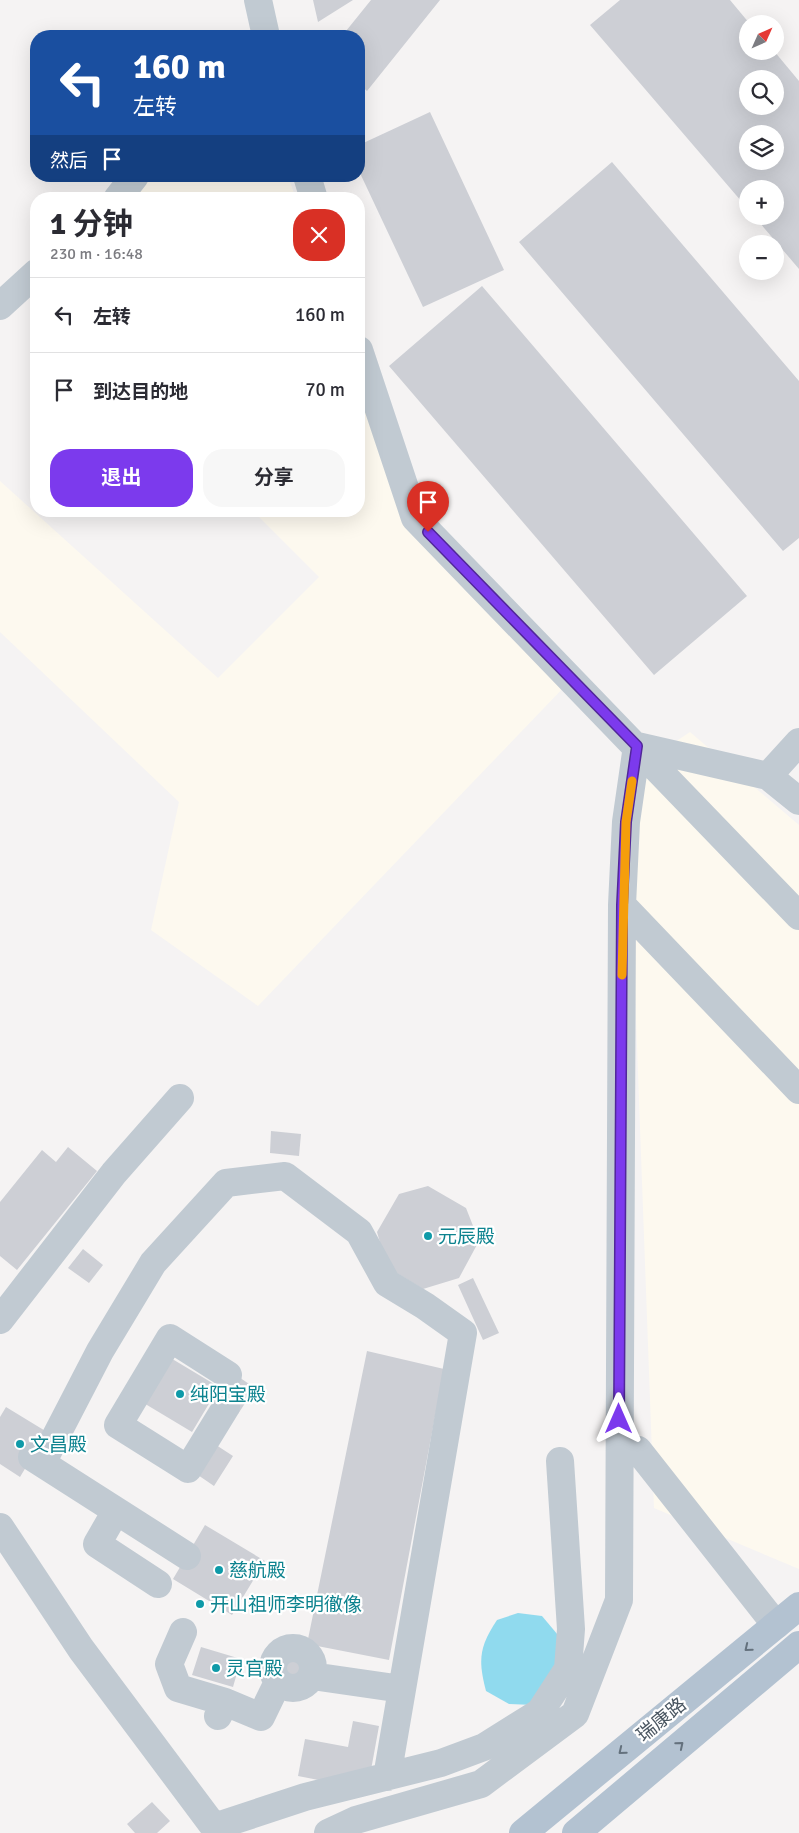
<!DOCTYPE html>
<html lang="zh">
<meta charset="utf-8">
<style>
:root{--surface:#fff;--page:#f7f7f7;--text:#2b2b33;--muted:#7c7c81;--line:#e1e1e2;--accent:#7c3aed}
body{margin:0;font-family:Signika,"Noto Sans SC",sans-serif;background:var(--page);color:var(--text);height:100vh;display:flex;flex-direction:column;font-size:19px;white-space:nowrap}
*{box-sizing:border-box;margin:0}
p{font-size:16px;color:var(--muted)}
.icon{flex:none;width:28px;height:28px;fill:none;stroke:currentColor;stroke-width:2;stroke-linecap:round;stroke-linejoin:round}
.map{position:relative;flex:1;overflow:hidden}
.panel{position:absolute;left:30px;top:192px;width:335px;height:325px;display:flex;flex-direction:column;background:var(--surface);border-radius:20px;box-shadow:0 5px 20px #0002}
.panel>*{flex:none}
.hud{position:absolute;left:30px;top:30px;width:335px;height:152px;border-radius:20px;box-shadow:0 5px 20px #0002;background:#1a4fa0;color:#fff;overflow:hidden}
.needle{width:32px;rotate:45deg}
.fabs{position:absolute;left:739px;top:15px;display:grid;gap:10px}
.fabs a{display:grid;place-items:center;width:45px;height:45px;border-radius:50%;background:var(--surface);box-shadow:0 5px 20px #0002;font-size:25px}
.pin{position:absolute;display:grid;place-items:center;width:42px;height:42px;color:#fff;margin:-51px -21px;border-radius:50% 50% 50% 0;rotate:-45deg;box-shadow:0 0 5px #0007}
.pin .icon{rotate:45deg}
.me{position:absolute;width:55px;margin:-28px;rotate:0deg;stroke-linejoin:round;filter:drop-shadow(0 0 4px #0008)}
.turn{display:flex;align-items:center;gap:18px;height:105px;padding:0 20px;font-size:22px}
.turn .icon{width:65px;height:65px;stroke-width:2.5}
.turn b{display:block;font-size:35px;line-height:42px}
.then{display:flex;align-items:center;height:48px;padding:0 20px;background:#0003;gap:10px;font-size:19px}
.round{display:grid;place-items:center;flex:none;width:52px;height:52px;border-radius:20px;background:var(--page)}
.summary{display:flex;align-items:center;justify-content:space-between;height:85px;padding:0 20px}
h1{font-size:30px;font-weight:700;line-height:38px}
.action{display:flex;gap:10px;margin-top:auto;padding:10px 20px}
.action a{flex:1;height:58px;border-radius:20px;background:var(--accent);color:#fff;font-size:20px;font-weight:700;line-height:58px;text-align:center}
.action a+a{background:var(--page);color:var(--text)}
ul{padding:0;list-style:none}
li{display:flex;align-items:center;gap:15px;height:75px;padding:0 20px;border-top:1px solid var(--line)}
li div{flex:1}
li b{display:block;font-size:19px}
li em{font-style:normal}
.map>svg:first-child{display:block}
.commercial{fill:#fdf9ef}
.water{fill:#90daee}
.building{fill:#cdcfd5;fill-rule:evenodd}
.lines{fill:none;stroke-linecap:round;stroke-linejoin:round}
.minor{stroke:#c1cad2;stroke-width:28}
.major{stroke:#b3c2d1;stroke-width:28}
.oneway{stroke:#64717d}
.route-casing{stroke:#51269a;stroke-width:12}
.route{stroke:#7c3aed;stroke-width:9}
.slow{stroke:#f59e0b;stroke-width:9}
.culture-dot{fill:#0f9aa8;stroke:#fff;stroke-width:2}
.labels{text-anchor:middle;stroke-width:4.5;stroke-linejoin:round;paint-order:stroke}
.culture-label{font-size:19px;fill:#0d838f;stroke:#fff;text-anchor:start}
.street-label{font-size:19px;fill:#4a5661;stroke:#fff}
</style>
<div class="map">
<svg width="799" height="1833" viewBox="0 0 799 1833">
<rect width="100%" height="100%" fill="#f5f3f3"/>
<path class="commercial" d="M 147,176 L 288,176 L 296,199 L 129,199 Z
M 359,376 L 411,522 L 567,684 L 258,1006 L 151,930 L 179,802 L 0,632 L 0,481 L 218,678 L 319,577 L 253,511 L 359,511 Z
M 690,732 L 799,825 L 799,1569 L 654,1508 L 627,774 Z"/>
<path class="water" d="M 518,1613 L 542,1616 L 563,1641 L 564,1664 L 534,1705 L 509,1704 L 486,1691 C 478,1660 479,1647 497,1620 Z"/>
<path class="building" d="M 313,0 L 353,0 L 318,22 Z
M 371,0 L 440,0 L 367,91 L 359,84 L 359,36 L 342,36 Z
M 620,0 L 730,0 L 750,24 L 748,24 L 748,51 L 774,51 L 799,81 L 799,269 L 754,216 L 775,216 L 775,189 L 748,189 L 748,209 L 590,25 ZM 748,79 L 775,79 L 775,106 L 748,106 ZM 748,134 L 775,134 L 775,161 L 748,161 Z
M 430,112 L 504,270 L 423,307 L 359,171 L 359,145 Z
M 612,162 L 799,381 L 799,538 L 783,551 L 519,242 Z
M 482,286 L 747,596 L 654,675 L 389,366 Z
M 271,1131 L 301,1134 L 299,1156 L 270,1153 Z
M 68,1147 L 97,1171 L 17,1270 L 0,1256 L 0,1202 L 42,1150 L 56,1162 Z
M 428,1186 L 466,1208 L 479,1241 L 459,1278 L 423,1289 L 387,1267 L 377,1232 L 399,1194 Z
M 83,1249 L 103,1265 L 89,1283 L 68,1268 Z
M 473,1278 L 499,1333 L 483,1340 L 458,1285 Z
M 367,1351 L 444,1369 L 389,1660 L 307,1644 Z
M 169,1357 L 219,1387 L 192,1432 L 142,1402 Z
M 230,1371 L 255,1388 L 238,1414 L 213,1398 Z
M 6,1407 L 47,1432 L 20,1477 L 0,1464 L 0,1417 Z
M 213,1443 L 233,1456 L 214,1486 L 195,1473 Z
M 205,1525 L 265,1561 L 232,1615 L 173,1579 Z
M 201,1647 L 241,1659 L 233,1687 L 192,1675 Z
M282 1668a11 11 0 1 1 22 0a11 11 0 1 1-22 0Z
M 353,1721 L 379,1726 L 369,1781 L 344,1785 L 298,1776 L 305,1739 L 348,1747 Z
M 152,1802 L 170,1821 L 157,1833 L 135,1833 L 127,1824 Z"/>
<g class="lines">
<path class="minor" d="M 258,0 L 266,36
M 307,176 L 314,199
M 117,199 L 135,176
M 0,306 L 36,273
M 359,350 L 415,518 L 799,916
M 637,746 L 768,776 L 799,801
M 768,776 L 799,742
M 622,905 L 799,1090
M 0,1320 L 114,1173 L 180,1098
M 226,1407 L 188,1469 L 118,1425 L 170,1338 L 228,1375
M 638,1450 L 776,1625
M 32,1457 L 187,1556
M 42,1463 L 100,1351 L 153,1263 L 226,1183 L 285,1176 L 359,1232 L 387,1283 L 425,1306 L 463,1333 L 387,1777
M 116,1511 L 97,1544 L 158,1584
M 0,1527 L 81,1649 L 214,1827 L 305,1797 L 441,1763 L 484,1747 L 540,1712 L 568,1669 L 571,1629 L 560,1461
M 183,1632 L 169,1664 L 178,1688 L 225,1702 L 218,1716
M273 1668a20 20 0 1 1 40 0a20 20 0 1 1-40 0Z
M 312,1676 L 402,1689
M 225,1702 L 261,1717 L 278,1682
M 328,1833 L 356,1820 L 481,1784 L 575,1714 L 619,1600 L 622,905 L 626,822 L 637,746"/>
<path class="major" d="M 523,1833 L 799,1606
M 576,1833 L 799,1645"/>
</g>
<defs><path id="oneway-chevron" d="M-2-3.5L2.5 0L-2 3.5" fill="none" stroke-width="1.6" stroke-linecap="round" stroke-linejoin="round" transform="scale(1.25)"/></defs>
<g class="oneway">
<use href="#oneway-chevron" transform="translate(748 1648) rotate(141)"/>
<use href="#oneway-chevron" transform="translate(680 1745) rotate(-40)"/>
<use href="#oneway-chevron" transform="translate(622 1751) rotate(141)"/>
</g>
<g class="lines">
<g class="route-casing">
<path id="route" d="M 428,532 L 637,746 L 626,822 L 622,905 L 619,1419"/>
</g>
<use href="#route" class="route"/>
<path class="slow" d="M 622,975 L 626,822 L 632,781"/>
</g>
<g class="culture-dot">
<circle cx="428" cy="1236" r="5"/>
<circle cx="180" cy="1394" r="5"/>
<circle cx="20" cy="1444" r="5"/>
<circle cx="219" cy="1570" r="5"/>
<circle cx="200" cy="1604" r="5"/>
<circle cx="216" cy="1668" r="5"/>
</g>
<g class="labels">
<g class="culture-label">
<text x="438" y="1243">元辰殿</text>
<text x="190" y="1401">纯阳宝殿</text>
<text x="30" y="1451">文昌殿</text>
<text x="229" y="1577">慈航殿</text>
<text x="210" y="1611">开山祖师李明徹像</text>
<text x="226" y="1675">灵官殿</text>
</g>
<g class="street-label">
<text transform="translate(661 1719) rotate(-39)" y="7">瑞康路</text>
</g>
</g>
</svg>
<div class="fabs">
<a><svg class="needle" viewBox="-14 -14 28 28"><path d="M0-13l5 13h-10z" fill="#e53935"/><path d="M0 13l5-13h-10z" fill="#7c7c81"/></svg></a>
<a><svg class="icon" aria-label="search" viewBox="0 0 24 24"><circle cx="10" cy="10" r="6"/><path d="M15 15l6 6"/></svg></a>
<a><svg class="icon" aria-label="layers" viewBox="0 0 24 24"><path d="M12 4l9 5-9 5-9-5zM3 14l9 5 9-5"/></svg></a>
<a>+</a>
<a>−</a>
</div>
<div class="pin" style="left:428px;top:532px;background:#d93025"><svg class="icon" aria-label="arrive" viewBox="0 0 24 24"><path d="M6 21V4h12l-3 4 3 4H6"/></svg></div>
<svg class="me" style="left:619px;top:1419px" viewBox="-20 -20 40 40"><path d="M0-17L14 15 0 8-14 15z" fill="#7c3aed" stroke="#fff" stroke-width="4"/></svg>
<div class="hud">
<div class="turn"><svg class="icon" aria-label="left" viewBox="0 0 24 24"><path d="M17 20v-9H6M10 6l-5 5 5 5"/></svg><div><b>160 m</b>左转</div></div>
<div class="then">然后<svg class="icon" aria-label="arrive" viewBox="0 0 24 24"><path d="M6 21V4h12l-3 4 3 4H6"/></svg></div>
</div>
<section class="panel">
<div class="summary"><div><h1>1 分钟</h1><p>230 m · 16:48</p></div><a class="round" style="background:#d93025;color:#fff"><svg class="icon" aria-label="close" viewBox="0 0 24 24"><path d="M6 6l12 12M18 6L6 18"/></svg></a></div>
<ul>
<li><svg class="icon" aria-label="left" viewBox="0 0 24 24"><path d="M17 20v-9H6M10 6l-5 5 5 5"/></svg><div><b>左转</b></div><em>160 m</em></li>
<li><svg class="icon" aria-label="arrive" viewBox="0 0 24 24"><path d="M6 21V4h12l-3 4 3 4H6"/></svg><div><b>到达目的地</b></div><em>70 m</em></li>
</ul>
<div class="action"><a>退出</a><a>分享</a></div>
</section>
</div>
